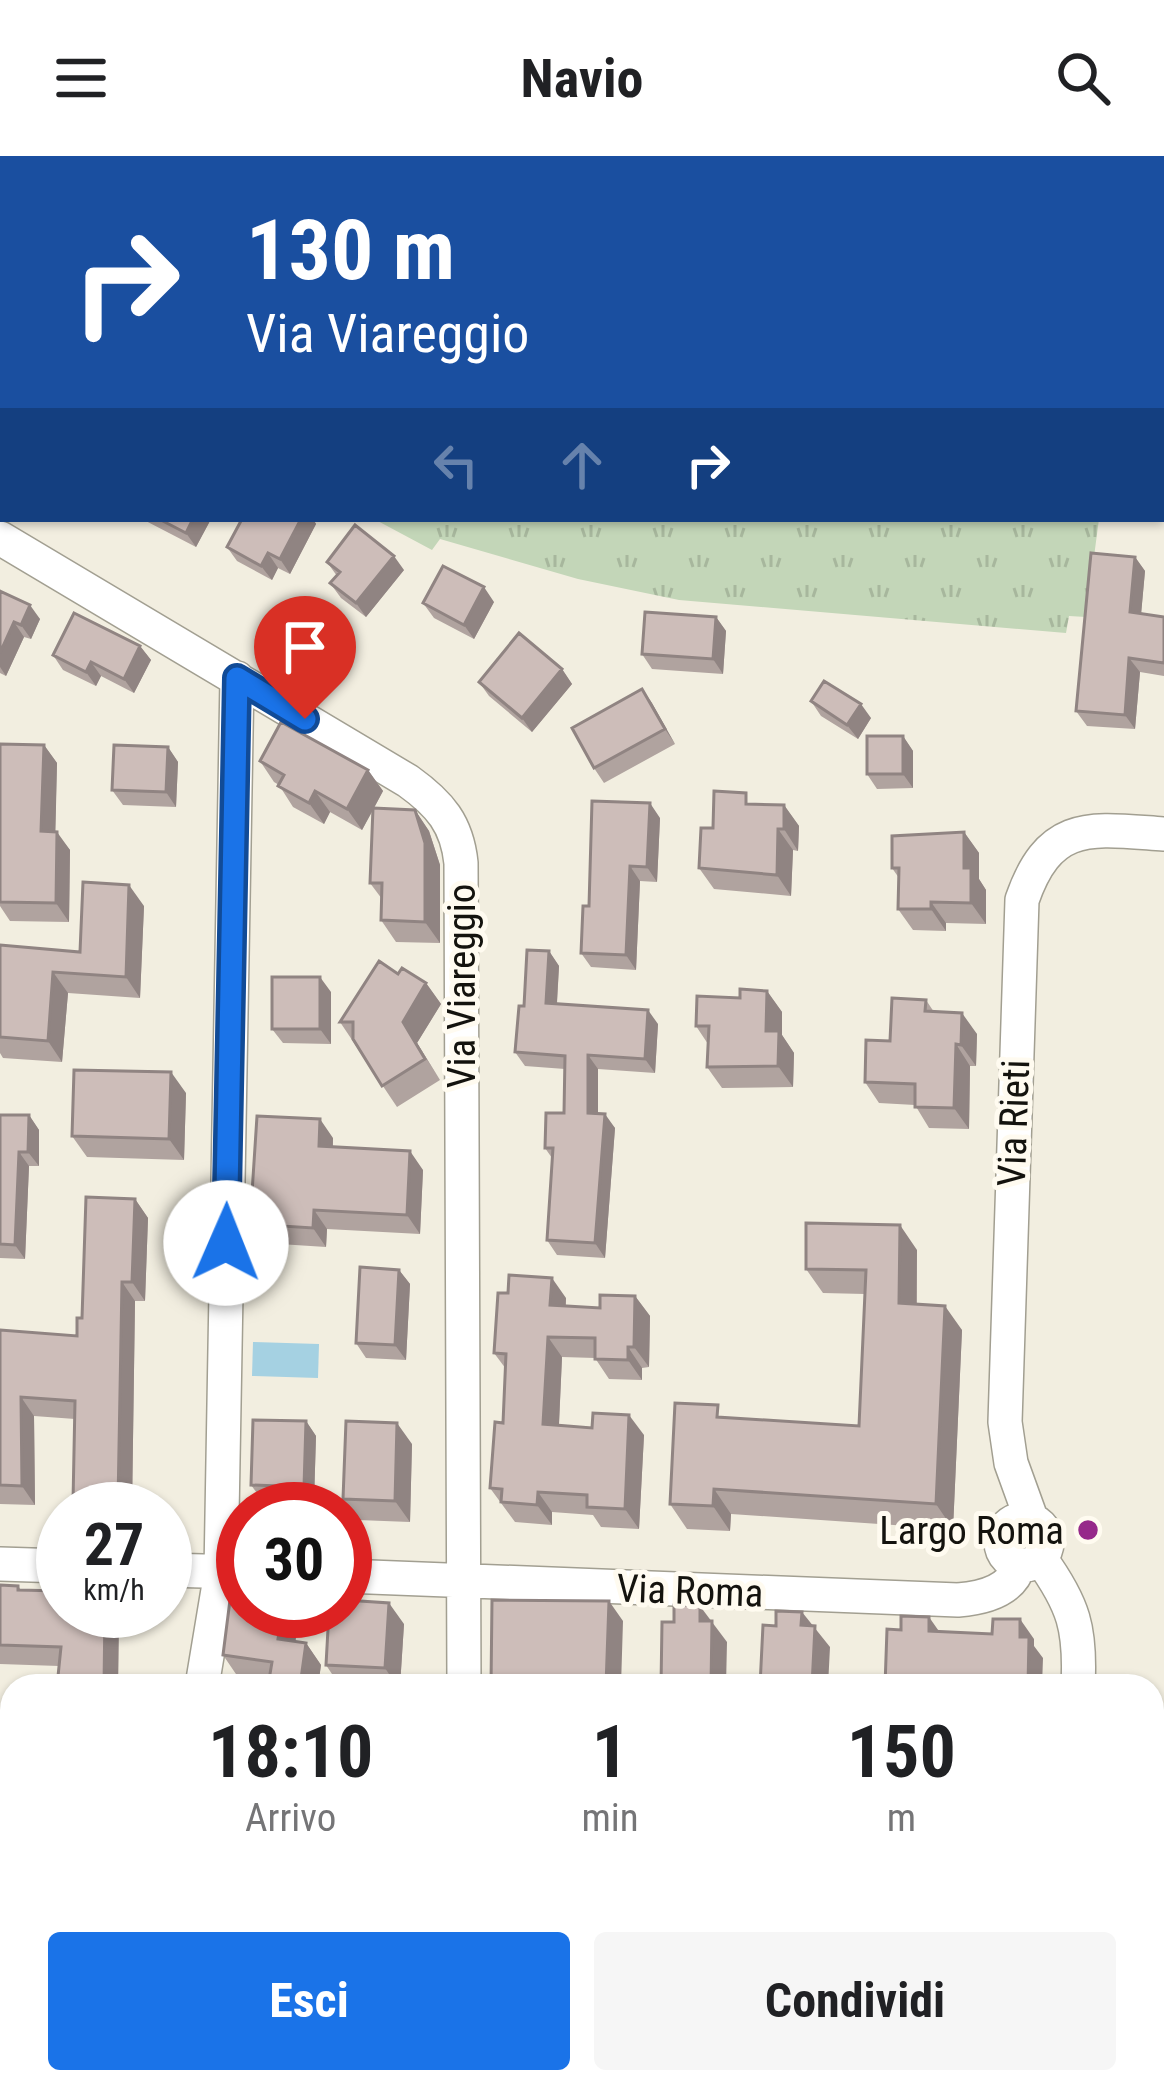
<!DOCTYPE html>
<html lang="it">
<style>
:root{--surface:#fff;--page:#f6f6f6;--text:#202124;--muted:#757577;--accent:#1a73e8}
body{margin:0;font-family:"Roboto Condensed",sans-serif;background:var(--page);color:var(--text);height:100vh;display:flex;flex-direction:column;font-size:45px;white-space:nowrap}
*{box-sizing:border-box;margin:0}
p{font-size:39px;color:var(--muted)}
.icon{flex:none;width:66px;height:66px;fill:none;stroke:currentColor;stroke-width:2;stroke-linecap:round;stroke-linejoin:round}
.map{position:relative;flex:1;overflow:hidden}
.side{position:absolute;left:0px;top:1518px;width:1164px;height:420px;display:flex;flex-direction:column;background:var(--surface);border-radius:36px 36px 0 0;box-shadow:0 3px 9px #0004}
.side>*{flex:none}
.guide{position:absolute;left:0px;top:0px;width:1164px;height:366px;box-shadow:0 3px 9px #0004;background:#1a4fa0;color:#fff;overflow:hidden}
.speed{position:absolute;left:36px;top:1326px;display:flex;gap:24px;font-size:60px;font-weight:700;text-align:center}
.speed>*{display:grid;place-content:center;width:156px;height:156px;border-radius:50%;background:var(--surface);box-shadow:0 3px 9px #0004;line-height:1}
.speed small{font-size:30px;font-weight:400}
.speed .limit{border:18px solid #d22;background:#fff;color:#111}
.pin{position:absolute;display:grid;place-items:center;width:102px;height:102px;color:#fff;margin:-123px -51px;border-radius:50% 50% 50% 0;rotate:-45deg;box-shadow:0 0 12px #0007}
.pin .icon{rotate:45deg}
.me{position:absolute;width:132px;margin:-66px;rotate:1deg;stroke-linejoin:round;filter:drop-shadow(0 0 9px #0008)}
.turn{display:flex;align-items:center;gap:42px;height:252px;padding:0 48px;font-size:54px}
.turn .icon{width:156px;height:156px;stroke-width:2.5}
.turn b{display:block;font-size:84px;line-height:102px}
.lanes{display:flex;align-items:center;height:114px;padding:0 48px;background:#0003;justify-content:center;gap:60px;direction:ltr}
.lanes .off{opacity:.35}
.eta{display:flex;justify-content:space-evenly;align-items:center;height:204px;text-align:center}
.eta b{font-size:72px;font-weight:700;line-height:84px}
.action{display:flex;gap:24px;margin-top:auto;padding:24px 48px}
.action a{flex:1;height:138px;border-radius:12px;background:var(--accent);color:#fff;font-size:48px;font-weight:700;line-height:138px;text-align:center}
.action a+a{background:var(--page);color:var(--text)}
header{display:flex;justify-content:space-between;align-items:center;height:156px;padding:0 48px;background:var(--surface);font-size:54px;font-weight:700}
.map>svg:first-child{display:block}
.grass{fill:url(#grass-tufts)}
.water{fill:#a5d1e2}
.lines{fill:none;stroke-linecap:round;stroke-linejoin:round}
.minor-casing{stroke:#a29f91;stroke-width:36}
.tertiary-casing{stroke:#a29f91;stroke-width:45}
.minor{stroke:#fff;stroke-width:33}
.tertiary{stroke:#fff;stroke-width:42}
.wall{fill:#b0a39f}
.shaded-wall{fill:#908482}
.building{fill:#cdbdb9;stroke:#908482;stroke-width:3}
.route-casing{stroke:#114b97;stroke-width:30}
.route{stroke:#1a73e8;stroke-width:21}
.poi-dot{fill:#96298a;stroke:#fffbf0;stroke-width:4.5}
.labels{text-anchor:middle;stroke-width:10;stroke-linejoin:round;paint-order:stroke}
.street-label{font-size:39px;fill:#14130e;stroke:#fffbf0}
.poi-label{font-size:39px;fill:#14130e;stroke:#fffbf0;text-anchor:end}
</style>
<header><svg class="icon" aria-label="menu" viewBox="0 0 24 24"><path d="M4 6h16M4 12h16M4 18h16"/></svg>Navio<svg class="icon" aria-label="search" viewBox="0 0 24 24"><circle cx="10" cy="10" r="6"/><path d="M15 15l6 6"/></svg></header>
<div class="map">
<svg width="1164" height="1938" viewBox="0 0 1164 1938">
<defs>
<pattern id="grass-tufts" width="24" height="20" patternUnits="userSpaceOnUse" patternTransform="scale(3)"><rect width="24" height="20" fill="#c3d6b8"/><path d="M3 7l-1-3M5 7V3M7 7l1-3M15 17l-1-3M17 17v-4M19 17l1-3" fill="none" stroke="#a7b79d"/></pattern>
</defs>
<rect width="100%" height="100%" fill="#f2eee0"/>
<path class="grass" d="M 0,0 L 994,0 L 998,3 L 3,3 L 3,161 Z
M 374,363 L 1099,363 L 1086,461 L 1069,460 L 1066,477 L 679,444 L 578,423 L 440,383 L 432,394 Z"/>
<path class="water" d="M 253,1186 L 319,1188 L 318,1222 L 252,1220 Z"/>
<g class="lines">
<g class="minor-casing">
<path id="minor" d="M 0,382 L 408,625 C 440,648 457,668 461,707 L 464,1530
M1001 1386a23 23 0 1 1 46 0a23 23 0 1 1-46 0Z
M 1032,1365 L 1011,1307 L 1005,1266 L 1022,744 C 1050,663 1091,673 1164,678
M 1040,1402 C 1074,1449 1081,1473 1078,1530
M 0,1408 L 63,1410
M 165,1414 L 241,1416
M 345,1420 L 958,1444 C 983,1442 1012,1435 1019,1409
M 202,1530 L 221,1416 L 237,522
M 130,1938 L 133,1926
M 463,1938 L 463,1926
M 1069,1938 L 1069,1926"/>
</g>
<g class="tertiary-casing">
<path id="tertiary" d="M 1016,0 L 1020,3
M 1053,0 L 1057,3
M 1161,88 L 1164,90"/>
</g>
<use href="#minor" class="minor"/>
<use href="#tertiary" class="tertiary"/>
</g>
<path class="wall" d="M 142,363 L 211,363 L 196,391 Z
M 242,363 L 313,363 L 316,368 L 290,418 L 278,412 L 272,424 L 237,405 L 227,391 Z
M 1135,401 L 1145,415 L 1141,458 L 1164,461 L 1164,520 L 1140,516 L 1135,573 L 1087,570 L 1076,555 Z
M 327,406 L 404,414 L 366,461 L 341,442 L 330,427 L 337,420 Z
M 0,435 L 40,463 L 31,483 L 24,481 L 6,520 L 0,517 Z
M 494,446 L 474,483 L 434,462 L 423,447 Z
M 716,461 L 726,475 L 723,518 L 652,513 L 642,498 Z
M 140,490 L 151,504 L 134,537 L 101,520 L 96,530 L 63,514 L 53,499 Z
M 562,513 L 572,528 L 532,576 L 489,540 L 479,526 Z
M 642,533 L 675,588 L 604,627 L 594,612 Z
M 811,545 L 871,562 L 858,583 L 821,560 Z
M 903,580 L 913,595 L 913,632 L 877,633 L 867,618 Z
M 0,588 L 44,589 L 57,607 L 55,676 L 70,694 L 69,766 L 10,765 L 0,750 Z
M 168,591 L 178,606 L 176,651 L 123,649 L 112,634 Z
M 260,605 L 368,614 L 383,635 L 374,652 L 415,654 L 429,675 L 440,709 L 440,787 L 396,786 L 381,764 L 382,743 L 370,727 L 373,654 L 362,674 L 330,656 L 324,668 L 293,651 L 279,629 L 274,626 Z
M 754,648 L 784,649 L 799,670 L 798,695 L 793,694 L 791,740 L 714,733 L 699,712 L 713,672 Z
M 660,662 L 657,726 L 640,725 L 636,814 L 591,811 L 581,797 L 589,750 Z
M 964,676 L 979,697 L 979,723 L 986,734 L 986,768 L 946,767 L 946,775 L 913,774 L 898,753 L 899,722 L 892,712 Z
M 144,750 L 140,842 L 68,837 L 62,906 L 3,902 L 0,897 L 0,789 L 80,796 Z
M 549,795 L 559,810 L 557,848 L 658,868 L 655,917 L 598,913 L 598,957 L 615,972 L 605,1102 L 557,1099 L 547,1084 L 552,1002 L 545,992 L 564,957 L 565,913 L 525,910 L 515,896 L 524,850 Z
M 398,818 L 426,827 L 441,848 L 417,887 L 440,924 L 397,951 L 340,866 Z
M 767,835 L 782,856 L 782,879 L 794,897 L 793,931 L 722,932 L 707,911 L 708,888 L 696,870 L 740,842 Z
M 331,836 L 331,888 L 283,887 L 272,873 Z
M 926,844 L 934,856 L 977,878 L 976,910 L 970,910 L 969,973 L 929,972 L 915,949 L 879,947 L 865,926 L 890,885 Z
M 186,937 L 184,1004 L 87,1001 L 72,980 Z
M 0,959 L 29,959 L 39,974 L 39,1010 L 29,1010 L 25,1103 L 0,1102 Z
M 333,982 L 333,991 L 423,1014 L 420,1078 L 327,1073 L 326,1091 L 264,1087 L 250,1068 Z
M 135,1043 L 148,1062 L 145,1145 L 135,1145 L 132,1353 L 78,1353 L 73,1346 L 75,1263 L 34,1260 L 35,1349 L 0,1348 L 0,1174 L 77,1180 L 82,1162 Z
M 917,1094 L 917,1148 L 962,1174 L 953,1373 L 731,1358 L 730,1375 L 687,1373 L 670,1348 L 726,1261 L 859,1270 L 865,1138 L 823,1137 L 806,1113 Z
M 399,1114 L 410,1128 L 406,1204 L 366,1202 L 356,1187 Z
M 635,1140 L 650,1160 L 649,1211 L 642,1212 L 642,1224 L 609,1223 L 595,1202 L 562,1201 L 559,1269 L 644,1279 L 639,1373 L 601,1371 L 593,1359 L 552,1356 L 552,1369 L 515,1366 L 490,1332 L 503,1267 L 506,1213 L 494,1197 L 566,1142 L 566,1150 L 600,1152 Z
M 306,1265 L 316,1280 L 314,1345 L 262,1344 L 251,1329 Z
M 412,1288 L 410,1366 L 358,1364 L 343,1343 Z
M 0,1429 L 18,1430 L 21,1434 L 63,1455 L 119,1455 L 118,1530 L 57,1530 L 59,1510 L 0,1508 Z
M 404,1468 L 400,1530 L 340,1530 L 326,1509 Z
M 297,1473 L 295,1486 L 306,1487 L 321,1509 L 318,1530 L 268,1530 L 269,1525 L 238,1521 L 223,1499 Z
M 0,1679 L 12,1690 L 10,1747 L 0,1746 Z
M 0,1803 L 7,1812 L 6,1822 L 12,1823 L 12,1874 L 0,1873 Z"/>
<path class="shaded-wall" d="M 193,363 L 211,363 L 196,391 L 186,377 Z
M 301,363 L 313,363 L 316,368 L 290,418 L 280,403 Z
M 268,397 L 278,412 L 272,424 L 261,410 Z
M 394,400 L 404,414 L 366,461 L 356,447 Z
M 1135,401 L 1145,415 L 1140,470 L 1130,456 Z
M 484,431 L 494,446 L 474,483 L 464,469 Z
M 30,449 L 40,463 L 31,483 L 21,469 Z
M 716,461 L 726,475 L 723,518 L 713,503 Z
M 14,466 L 24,481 L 6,520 L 0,511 L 0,497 Z
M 140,490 L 151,504 L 134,537 L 124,523 Z
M 1129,502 L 1140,516 L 1135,573 L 1125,559 Z
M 91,506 L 101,520 L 96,530 L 86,516 Z
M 562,513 L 572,528 L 532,576 L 522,562 Z
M 642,533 L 652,547 L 675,588 L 665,573 Z
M 861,548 L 871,562 L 858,583 L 847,569 Z
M 903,580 L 913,595 L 913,632 L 903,618 Z
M 44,589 L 57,607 L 55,694 L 41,675 Z
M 168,591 L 178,606 L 176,651 L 166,636 Z
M 368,614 L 383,635 L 362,674 L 347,653 Z
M 315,635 L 330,656 L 324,668 L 309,647 Z
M 650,647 L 660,662 L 657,726 L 647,711 Z
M 784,649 L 799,670 L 798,695 L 784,673 Z
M 415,654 L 429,675 L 440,709 L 440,787 L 425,766 Z
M 778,673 L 793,694 L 791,740 L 777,719 Z
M 57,676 L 70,694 L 69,766 L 56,747 Z
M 964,676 L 979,697 L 979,723 L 986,734 L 986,768 L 971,747 L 964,712 Z
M 630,710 L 640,725 L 636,814 L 626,799 Z
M 129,729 L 144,750 L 140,842 L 126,821 Z
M 931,746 L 946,767 L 946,775 L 931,753 Z
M 549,795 L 559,810 L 556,861 L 546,847 Z
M 53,816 L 68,837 L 62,906 L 48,885 Z
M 320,821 L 331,836 L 331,888 L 320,873 Z
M 426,827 L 441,848 L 417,887 L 440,924 L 403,866 Z
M 767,835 L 782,856 L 782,879 L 794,897 L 793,931 L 778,910 L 766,875 Z
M 648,854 L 658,868 L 655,917 L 645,903 Z
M 962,857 L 977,878 L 976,910 L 961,889 Z
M 956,888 L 970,910 L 969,973 L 954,952 Z
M 588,899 L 598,913 L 598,971 L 588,957 Z
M 171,916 L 186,937 L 184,1004 L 169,983 Z
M 605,958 L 615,972 L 605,1102 L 595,1087 Z
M 29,959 L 39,974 L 39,1010 L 28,996 Z
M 320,963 L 333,982 L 332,1009 L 319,990 Z
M 410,995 L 423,1014 L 420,1078 L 407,1059 Z
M 19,996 L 29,1010 L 25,1103 L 15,1089 Z
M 135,1043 L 148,1062 L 145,1145 L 132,1126 Z
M 314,1054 L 327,1073 L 326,1091 L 313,1072 Z
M 900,1069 L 917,1094 L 916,1172 L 899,1147 Z
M 399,1114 L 410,1128 L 406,1204 L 395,1189 Z
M 552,1122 L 566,1142 L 564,1169 L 550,1149 Z
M 122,1126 L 135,1145 L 132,1353 L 123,1353 L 118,1347 Z
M 635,1140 L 650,1160 L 649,1211 L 634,1191 Z
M 945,1150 L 962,1174 L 953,1373 L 936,1348 Z
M 548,1181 L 562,1201 L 558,1288 L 543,1268 Z
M 628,1191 L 642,1212 L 642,1224 L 628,1204 Z
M 21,1241 L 34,1260 L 35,1349 L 22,1330 Z
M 629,1259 L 644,1279 L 639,1373 L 625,1353 Z
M 306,1265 L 316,1280 L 314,1345 L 304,1331 Z
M 397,1267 L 412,1288 L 410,1366 L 395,1345 Z
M 714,1333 L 731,1358 L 730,1375 L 713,1350 Z
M 538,1336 L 552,1356 L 552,1369 L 537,1349 Z
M 609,1445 L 623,1465 L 621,1530 L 606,1530 Z
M 389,1447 L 404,1468 L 400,1530 L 397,1530 L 385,1512 Z
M 700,1450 L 727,1486 L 726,1530 L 711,1530 L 700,1465 Z
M 105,1455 L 119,1455 L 118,1530 L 104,1530 Z
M 282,1455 L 285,1455 L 297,1473 L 293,1505 L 278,1483 Z
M 802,1456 L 830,1491 L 828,1530 L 812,1530 L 801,1469 Z
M 929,1461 L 943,1481 L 929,1475 Z
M 1020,1463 L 1034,1483 L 1034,1490 L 1043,1502 L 1042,1530 L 1028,1530 L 1020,1481 Z
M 306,1487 L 321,1509 L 318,1530 L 300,1530 Z
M 5,1679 L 12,1690 L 10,1747 L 0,1734 Z
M 0,1803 L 7,1812 L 3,1838 L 0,1834 Z
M 60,1926 L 75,1926 L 74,1938 L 58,1938 Z
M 201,1926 L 208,1926 L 216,1938 L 199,1938 Z
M 340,1926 L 356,1926 L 356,1938 L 339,1938 Z
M 699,1926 L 714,1926 L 714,1938 L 699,1938 Z
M 809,1926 L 819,1926 L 819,1938 L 809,1938 Z
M 904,1926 L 915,1926 L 914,1938 L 903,1938 Z
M 1006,1926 L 1021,1926 L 1020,1938 L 1005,1938 Z"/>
<path class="building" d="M 0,199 L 3,200 L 3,284 L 0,282 Z
M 159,363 L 193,363 L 186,377 Z
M 242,363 L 301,363 L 280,403 L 268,397 L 261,410 L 227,391 Z
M 355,369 L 394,400 L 356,447 L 330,427 L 340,416 L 327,406 Z
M 1091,397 L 1135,401 L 1130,456 L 1164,461 L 1164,507 L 1129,502 L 1125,559 L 1076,555 Z
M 443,410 L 484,431 L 464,469 L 423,447 Z
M 0,435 L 30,449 L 21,469 L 14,466 L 0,497 Z
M 645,456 L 716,461 L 713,503 L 642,498 Z
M 74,457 L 140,490 L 124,523 L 91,506 L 86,516 L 53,499 Z
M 519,477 L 562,513 L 522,562 L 479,526 Z
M 824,525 L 861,548 L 847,569 L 811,545 Z
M 642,533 L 665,573 L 594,612 L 572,572 Z
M 281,566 L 368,614 L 347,653 L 315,635 L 309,647 L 278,630 L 284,619 L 260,605 Z
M 867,580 L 903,580 L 903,618 L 867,618 Z
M 0,588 L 44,589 L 41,675 L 57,676 L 56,747 L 0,746 Z
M 114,589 L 168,591 L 166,636 L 112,634 Z
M 714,635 L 746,637 L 746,648 L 784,649 L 784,673 L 778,673 L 777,719 L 699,712 L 701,672 L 713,672 Z
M 592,645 L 650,647 L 647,711 L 630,710 L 626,799 L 581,797 L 583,750 L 589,750 Z
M 373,652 L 415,654 L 425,687 L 425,766 L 381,764 L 382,727 L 370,727 Z
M 964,676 L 964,712 L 971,712 L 971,747 L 931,746 L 931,753 L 898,753 L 899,712 L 892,712 L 892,680 Z
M 83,726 L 129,729 L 126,821 L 53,816 L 48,885 L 0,881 L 0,789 L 80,796 Z
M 527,794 L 549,795 L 546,847 L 648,854 L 645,903 L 588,899 L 588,957 L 605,958 L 595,1087 L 547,1084 L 553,992 L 545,992 L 546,957 L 564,957 L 565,900 L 515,896 L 519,850 L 524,850 Z
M 379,805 L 398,818 L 402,812 L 426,827 L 403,866 L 425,903 L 382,930 L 353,883 L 353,866 L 340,866 Z
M 272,821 L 320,821 L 320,873 L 272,873 Z
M 740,833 L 767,835 L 766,875 L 779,875 L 778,910 L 707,911 L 709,870 L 696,870 L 697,840 L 740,842 Z
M 892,842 L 926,844 L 925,855 L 962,857 L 961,889 L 956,888 L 954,952 L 915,951 L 915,928 L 865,926 L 866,884 L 890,885 Z
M 74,914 L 171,916 L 169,983 L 72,980 Z
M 0,959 L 29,959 L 28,996 L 19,996 L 15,1089 L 0,1088 Z
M 257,960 L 320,963 L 319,990 L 410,995 L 407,1059 L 314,1054 L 313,1072 L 250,1068 Z
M 86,1041 L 135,1043 L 132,1126 L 122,1126 L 118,1347 L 73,1346 L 75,1245 L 21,1241 L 22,1330 L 0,1329 L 0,1174 L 77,1180 L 77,1162 L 82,1162 Z
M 806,1067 L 900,1069 L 899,1147 L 945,1150 L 936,1348 L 714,1333 L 713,1350 L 670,1348 L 675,1247 L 718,1249 L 717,1261 L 859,1270 L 866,1114 L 806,1113 Z
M 360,1111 L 399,1114 L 395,1189 L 356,1187 Z
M 509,1119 L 552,1122 L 550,1149 L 600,1152 L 600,1139 L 635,1140 L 634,1191 L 628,1191 L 628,1204 L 595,1203 L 595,1182 L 548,1181 L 543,1268 L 592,1272 L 593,1257 L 629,1259 L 625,1353 L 587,1351 L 587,1339 L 538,1336 L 537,1349 L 501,1346 L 502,1333 L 490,1332 L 495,1266 L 503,1267 L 506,1198 L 494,1197 L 498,1137 L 508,1137 Z
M 253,1264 L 306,1265 L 304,1331 L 251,1329 Z
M 346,1265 L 397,1267 L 395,1345 L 343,1343 Z
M 0,1429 L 18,1430 L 18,1434 L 63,1435 L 63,1455 L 105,1455 L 104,1530 L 57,1530 L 61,1491 L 0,1489 Z
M 230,1444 L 243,1446 L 243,1455 L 282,1455 L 278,1483 L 306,1487 L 300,1530 L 268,1530 L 272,1506 L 223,1499 Z
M 345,1444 L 389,1447 L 385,1512 L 326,1509 L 329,1455 L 345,1455 Z
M 492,1444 L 609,1445 L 606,1530 L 491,1530 Z
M 674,1449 L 700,1450 L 700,1465 L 712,1465 L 711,1530 L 661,1530 L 662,1466 L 674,1466 Z
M 776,1455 L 802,1456 L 801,1469 L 815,1470 L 812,1530 L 760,1530 L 763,1469 L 776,1470 Z
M 901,1460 L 929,1461 L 929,1475 L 992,1478 L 993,1463 L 1020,1463 L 1020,1481 L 1029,1481 L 1028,1530 L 885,1530 L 887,1473 L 901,1474 Z
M 0,1679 L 5,1679 L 0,1728 Z
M 0,1821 L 12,1823 L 12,1858 L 0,1856 Z
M 13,1926 L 60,1926 L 58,1938 L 11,1938 Z
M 167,1926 L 201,1926 L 199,1938 L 167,1938 Z
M 221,1926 L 340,1926 L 339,1938 L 220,1938 Z
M 595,1926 L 699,1926 L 699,1938 L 595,1938 Z
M 758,1926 L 809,1926 L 809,1938 L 758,1938 Z
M 855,1926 L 904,1926 L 903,1938 L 855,1938 Z
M 953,1926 L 1006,1926 L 1005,1938 L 953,1938 Z"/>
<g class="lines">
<g class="route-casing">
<path id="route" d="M 226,1087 L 237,522 L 305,563"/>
</g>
<use href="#route" class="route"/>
</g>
<circle class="poi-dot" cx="1088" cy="1374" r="12"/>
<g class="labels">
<g class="street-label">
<text transform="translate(461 830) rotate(-90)" y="14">Via Viareggio</text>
<text transform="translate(1013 967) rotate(-88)" y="14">Via Rieti</text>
<text transform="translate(690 1434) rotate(2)" y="14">Via Roma</text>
</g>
<g class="poi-label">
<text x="1064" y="1388">Largo Roma</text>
</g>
</g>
</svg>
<div class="speed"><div>27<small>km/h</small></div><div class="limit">30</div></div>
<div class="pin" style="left:305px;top:563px;background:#d93025"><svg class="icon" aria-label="arrive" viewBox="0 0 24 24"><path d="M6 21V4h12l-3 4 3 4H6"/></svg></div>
<svg class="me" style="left:226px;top:1087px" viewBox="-20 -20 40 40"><circle r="19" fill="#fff"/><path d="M0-13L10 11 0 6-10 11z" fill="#1a73e8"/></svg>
<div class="guide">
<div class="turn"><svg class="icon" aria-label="right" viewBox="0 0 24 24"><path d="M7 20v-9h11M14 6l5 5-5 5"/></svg><div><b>130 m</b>Via Viareggio</div></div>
<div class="lanes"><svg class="icon off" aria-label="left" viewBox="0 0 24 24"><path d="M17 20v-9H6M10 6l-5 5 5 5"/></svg><svg class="icon off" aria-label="ahead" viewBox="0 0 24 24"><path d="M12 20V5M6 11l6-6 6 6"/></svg><svg class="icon" aria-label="right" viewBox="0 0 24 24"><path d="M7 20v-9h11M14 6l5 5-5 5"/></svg></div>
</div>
<section class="side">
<div class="eta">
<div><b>18:10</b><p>Arrivo</p></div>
<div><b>1</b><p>min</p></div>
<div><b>150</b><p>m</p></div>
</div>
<div class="action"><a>Esci</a><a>Condividi</a></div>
</section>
</div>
